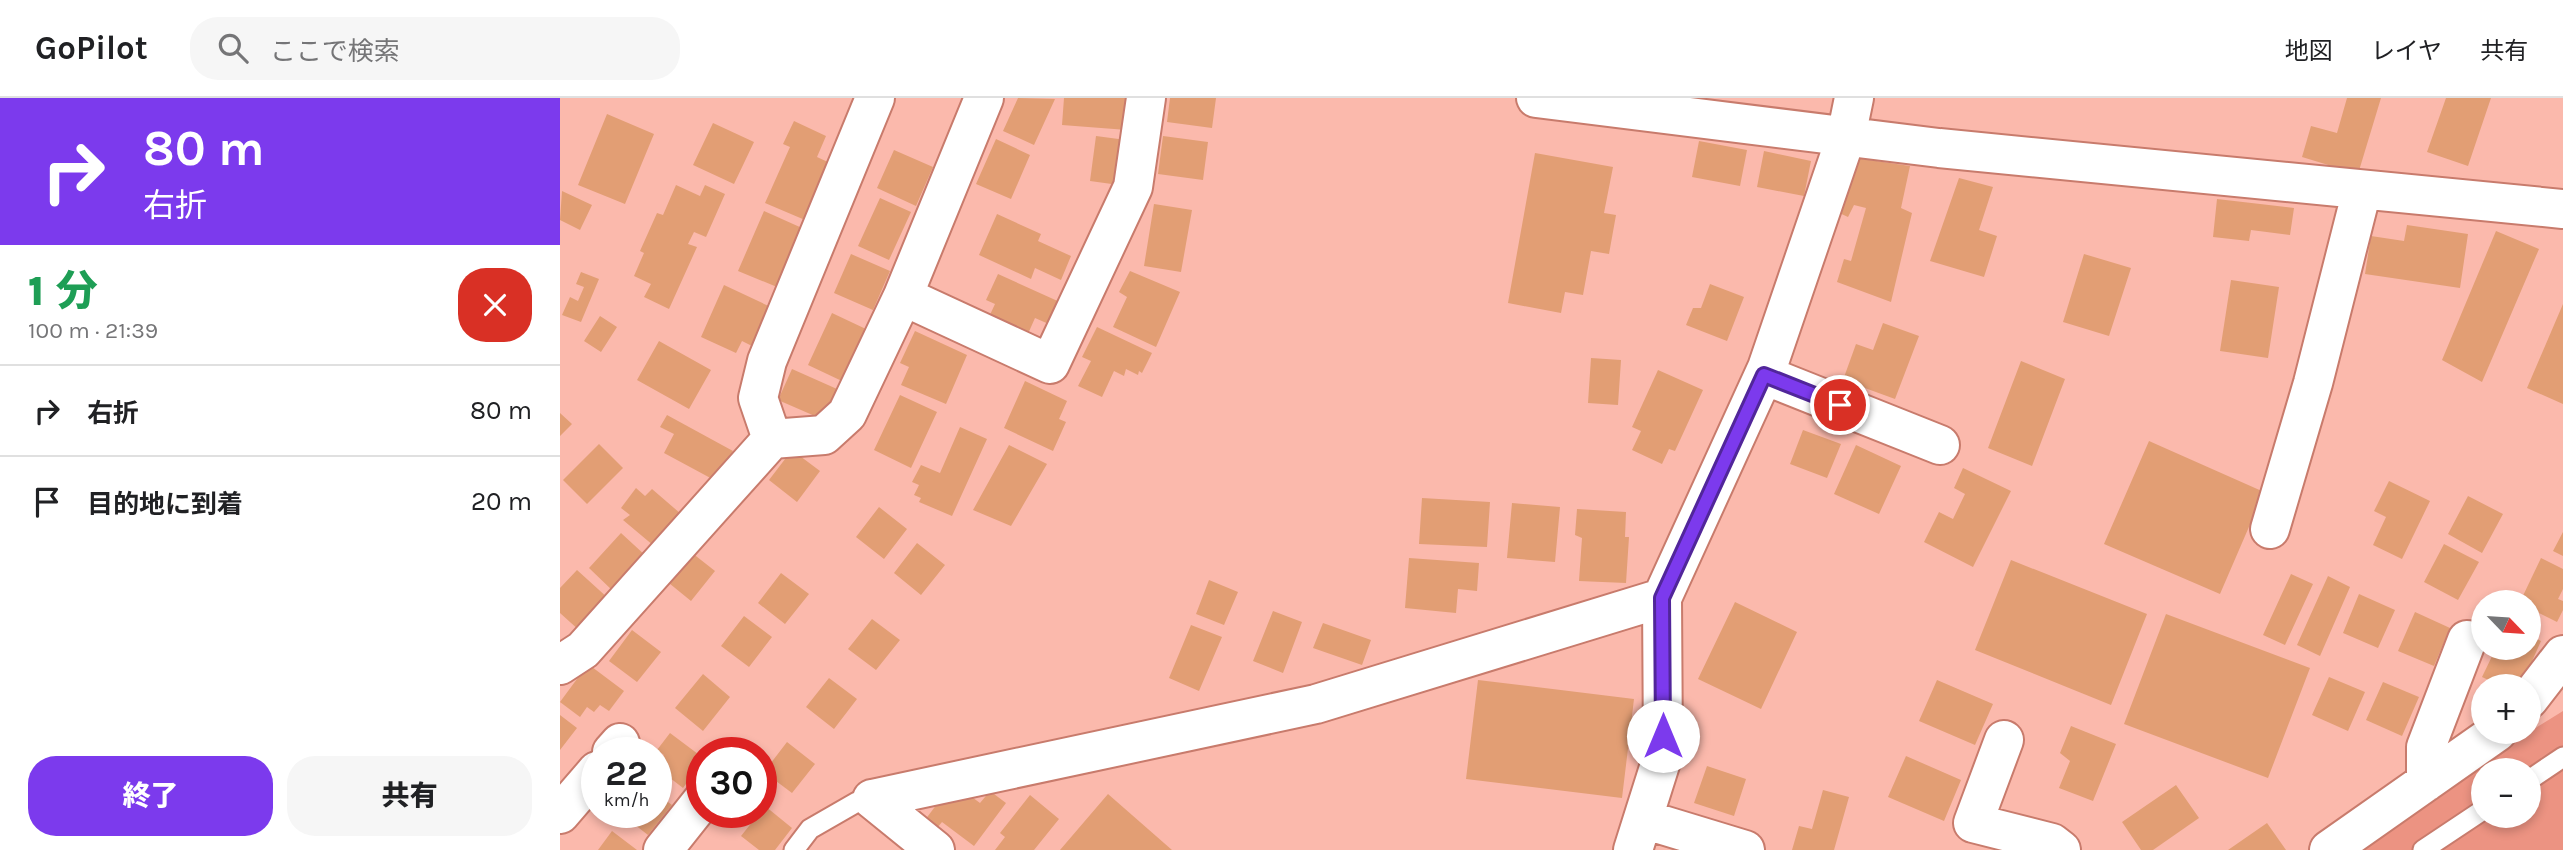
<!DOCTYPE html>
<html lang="ja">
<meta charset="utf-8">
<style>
:root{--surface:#fff;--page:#f6f6f6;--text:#202124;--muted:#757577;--line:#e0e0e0;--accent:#7c3aed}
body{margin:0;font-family:Karla,"Noto Sans JP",sans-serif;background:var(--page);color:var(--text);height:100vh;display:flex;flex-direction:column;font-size:26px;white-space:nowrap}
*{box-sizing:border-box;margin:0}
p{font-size:23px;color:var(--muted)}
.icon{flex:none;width:38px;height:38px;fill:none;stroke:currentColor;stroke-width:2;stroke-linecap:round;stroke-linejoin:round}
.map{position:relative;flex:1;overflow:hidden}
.side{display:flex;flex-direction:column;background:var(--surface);width:560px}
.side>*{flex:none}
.hud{background:#7c3aed;color:#fff;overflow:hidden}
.needle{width:46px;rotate:115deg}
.controls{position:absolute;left:1911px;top:492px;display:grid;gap:14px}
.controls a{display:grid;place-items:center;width:70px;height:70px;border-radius:50%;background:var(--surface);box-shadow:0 4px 10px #0003;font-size:35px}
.speed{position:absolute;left:21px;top:639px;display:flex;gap:14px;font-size:35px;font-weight:700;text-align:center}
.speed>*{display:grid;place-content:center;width:91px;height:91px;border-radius:50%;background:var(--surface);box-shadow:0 4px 10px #0003;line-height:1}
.speed small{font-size:18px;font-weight:400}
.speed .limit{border:10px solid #d22;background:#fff;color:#111}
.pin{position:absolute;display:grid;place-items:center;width:60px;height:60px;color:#fff;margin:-30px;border:4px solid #fff;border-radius:50%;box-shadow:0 2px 7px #0007}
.me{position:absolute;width:77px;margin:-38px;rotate:0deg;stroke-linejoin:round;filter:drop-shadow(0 0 5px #0008)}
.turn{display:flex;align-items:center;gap:24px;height:147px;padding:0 28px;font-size:32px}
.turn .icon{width:91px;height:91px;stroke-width:2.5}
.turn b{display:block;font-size:49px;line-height:60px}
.round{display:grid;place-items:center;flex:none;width:74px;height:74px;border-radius:28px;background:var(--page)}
.headline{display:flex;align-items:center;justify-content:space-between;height:119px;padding:0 28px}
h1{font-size:42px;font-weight:800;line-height:52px;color:#1e9e55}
.button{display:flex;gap:14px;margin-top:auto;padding:14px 28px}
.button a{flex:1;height:80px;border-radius:28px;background:var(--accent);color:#fff;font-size:28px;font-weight:800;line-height:80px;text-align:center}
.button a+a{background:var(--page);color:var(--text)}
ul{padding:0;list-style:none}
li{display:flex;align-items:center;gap:21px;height:91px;padding:0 28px;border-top:2px solid var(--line)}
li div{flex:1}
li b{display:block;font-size:26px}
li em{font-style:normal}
header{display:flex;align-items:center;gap:42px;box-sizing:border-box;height:98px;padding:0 35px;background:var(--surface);border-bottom:2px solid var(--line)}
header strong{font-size:33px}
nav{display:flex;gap:38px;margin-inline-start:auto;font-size:24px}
.search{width:490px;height:63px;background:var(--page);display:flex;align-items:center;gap:18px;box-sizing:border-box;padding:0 24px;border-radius:28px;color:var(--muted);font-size:26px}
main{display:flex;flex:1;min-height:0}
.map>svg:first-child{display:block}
.green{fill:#ec9382;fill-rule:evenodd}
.building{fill:#e29e74}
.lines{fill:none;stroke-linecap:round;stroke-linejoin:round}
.lane-casing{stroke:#c87b6c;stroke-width:23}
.street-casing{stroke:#c87b6c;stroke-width:42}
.lane{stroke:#fff;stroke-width:19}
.street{stroke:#fff;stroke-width:38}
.route-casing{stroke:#51269a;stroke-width:18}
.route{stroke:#7c3aed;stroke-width:12}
</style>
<header>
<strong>GoPilot</strong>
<div class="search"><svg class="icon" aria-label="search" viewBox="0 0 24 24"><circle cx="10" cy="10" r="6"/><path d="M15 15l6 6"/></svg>ここで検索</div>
<nav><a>地図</a><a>レイヤ</a><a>共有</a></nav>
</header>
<main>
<section class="side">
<div class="hud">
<div class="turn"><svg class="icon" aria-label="right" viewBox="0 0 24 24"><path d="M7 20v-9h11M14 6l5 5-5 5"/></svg><div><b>80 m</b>右折</div></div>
</div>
<div class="headline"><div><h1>1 分</h1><p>100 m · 21:39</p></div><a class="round" style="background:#d93025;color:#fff"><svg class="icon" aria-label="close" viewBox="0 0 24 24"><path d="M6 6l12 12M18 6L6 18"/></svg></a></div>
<ul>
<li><svg class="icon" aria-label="right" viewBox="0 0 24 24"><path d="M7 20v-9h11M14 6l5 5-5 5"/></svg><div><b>右折</b></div><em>80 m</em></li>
<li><svg class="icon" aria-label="arrive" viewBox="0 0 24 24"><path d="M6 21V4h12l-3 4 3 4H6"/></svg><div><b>目的地に到着</b></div><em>20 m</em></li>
</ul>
<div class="button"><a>終了</a><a>共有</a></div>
</section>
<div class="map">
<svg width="2003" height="752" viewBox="0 0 2003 752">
<rect width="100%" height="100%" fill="#fbb9ac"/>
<path class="green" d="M 2003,613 L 2003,752 L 1777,752 ZM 1923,672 L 1969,672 L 1969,718 L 1923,718 Z"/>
<path class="building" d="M 458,0 L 495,1 L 474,47 L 443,33 Z
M 504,0 L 570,0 L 567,32 L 502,27 Z
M 610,0 L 656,0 L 652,30 L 607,24 Z
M 1787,0 L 1821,0 L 1798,76 L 1742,59 L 1751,28 L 1777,35 Z
M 1886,0 L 1931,0 L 1908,68 L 1867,54 Z
M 47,16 L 94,36 L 65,106 L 18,87 Z
M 234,23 L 266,38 L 257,59 L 270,65 L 245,122 L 205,105 L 230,49 L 223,46 Z
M 153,25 L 194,44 L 174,86 L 133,67 Z
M 536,38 L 566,42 L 559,87 L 530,83 Z
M 603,38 L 648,44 L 643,82 L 598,76 Z
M 436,41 L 470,57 L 451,101 L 416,86 Z
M 1139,43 L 1187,52 L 1180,88 L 1132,79 Z
M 334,52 L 373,69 L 356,108 L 317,90 Z
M 1204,53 L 1251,63 L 1244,98 L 1197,89 Z
M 975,55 L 1053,69 L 1044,115 L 1056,117 L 1049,156 L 1031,153 L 1023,197 L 1005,194 L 1001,215 L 948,205 Z
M 1296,60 L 1350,68 L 1341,110 L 1352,115 L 1331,204 L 1277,184 L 1284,161 L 1291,163 L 1306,110 L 1294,107 L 1288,119 L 1275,113 Z
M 1399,80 L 1433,89 L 1419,132 L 1437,138 L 1424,179 L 1370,163 Z
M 116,87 L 140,98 L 145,87 L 165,96 L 146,139 L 134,134 L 128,146 L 137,149 L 109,211 L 84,199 L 91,186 L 74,178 L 84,155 L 80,153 L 97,115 L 103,117 Z
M 2,93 L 32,107 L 20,132 L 0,122 Z
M 320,100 L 351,114 L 329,162 L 298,148 Z
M 1657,101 L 1734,110 L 1730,137 L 1691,132 L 1689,143 L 1653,139 Z
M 594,106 L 632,112 L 621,174 L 584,168 Z
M 204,113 L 242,130 L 217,189 L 178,173 Z
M 437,116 L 481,136 L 478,143 L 511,158 L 501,182 L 475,170 L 471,181 L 419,157 Z
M 1847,127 L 1908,136 L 1900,190 L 1805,176 L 1811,138 L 1844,143 Z
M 1936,133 L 1979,151 L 1922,284 L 1882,262 Z
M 291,156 L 330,173 L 313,212 L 274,195 Z
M 1524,156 L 1571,170 L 1549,238 L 1503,224 Z
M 570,173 L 620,194 L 596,249 L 553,229 L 567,199 L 559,194 Z
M 21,174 L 39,181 L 21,224 L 2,217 L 10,199 L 18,203 L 24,189 L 16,186 Z
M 438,176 L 502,205 L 491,227 L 475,220 L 467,238 L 428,221 L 435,206 L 426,202 Z
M 1671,182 L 1719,189 L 1708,260 L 1660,253 Z
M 1150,186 L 1184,199 L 1167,243 L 1126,227 L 1133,210 L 1141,210 Z
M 164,187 L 217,212 L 198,251 L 182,243 L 176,255 L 141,239 Z
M 2003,206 L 2003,306 L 1967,290 Z
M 272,215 L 308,232 L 284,284 L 248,267 Z
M 40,218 L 57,229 L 41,254 L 24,243 Z
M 1323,225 L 1359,238 L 1335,301 L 1283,282 L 1296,246 L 1313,252 Z
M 537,229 L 592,255 L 582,275 L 579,273 L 578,277 L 566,271 L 564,278 L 554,273 L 542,299 L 518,288 L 531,263 L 522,259 Z
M 355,233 L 407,257 L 386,306 L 341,287 L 349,269 L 340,265 Z
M 99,243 L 151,272 L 129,311 L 77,282 Z
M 1031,260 L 1061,262 L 1058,307 L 1028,305 Z
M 1461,263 L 1505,281 L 1472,368 L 1428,350 Z
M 232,271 L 277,291 L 264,322 L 218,302 Z
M 1098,272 L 1143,292 L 1115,353 L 1109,351 L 1102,366 L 1072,352 L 1081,333 L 1072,329 Z
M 465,283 L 507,303 L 499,321 L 506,324 L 493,353 L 444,330 Z
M 340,297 L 377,314 L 351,370 L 314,352 Z
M 0,315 L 12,326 L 0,338 Z
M 107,317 L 173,353 L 156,383 L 104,355 L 114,336 L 100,329 Z
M 400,329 L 427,341 L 392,418 L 359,404 L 361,400 L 354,397 L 359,387 L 352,384 L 361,367 L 380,375 Z
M 1243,332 L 1281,346 L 1267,380 L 1230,366 Z
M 1589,343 L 1704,394 L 1660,496 L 1544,446 Z
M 39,346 L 63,370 L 27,406 L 3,382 Z
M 449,347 L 487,366 L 451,428 L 413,412 Z
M 1296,347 L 1341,368 L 1319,416 L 1274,396 Z
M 232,352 L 260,373 L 237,404 L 209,382 Z
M 1403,370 L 1451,393 L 1413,469 L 1364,444 L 1379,414 L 1393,421 L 1405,396 L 1394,390 Z
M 1829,383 L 1870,403 L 1842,461 L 1813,447 L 1826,419 L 1814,413 Z
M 76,390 L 85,398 L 92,391 L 121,416 L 94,448 L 63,422 L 70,417 L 61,410 Z
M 1908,398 L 1943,416 L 1922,455 L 1888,436 Z
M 862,400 L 930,404 L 927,449 L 859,446 Z
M 952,405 L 1000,409 L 995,464 L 947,460 Z
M 319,409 L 347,431 L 324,461 L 296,439 Z
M 1017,411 L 1066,414 L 1065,439 L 1069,439 L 1066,485 L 1019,483 L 1022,440 L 1015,437 Z
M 2003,434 L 2003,458 L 1993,453 Z
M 61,435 L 86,458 L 54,494 L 29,470 Z
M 357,445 L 385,467 L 361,497 L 334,475 Z
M 1884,446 L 1919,464 L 1898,502 L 1864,484 Z
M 127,451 L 155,473 L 131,503 L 104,481 Z
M 849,460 L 919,465 L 917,493 L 898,491 L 896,515 L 845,510 Z
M 1981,460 L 2003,471 L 2003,491 L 1998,501 L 2003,503 L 2003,512 L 1997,524 L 1969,510 L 1969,504 L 1960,504 Z
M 1451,462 L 1587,516 L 1551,607 L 1415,552 Z
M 17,472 L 49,501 L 20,533 L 0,515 L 0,490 Z
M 221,475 L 249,496 L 225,526 L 198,505 Z
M 1731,476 L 1753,486 L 1725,547 L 1703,537 Z
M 1768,478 L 1790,489 L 1760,558 L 1737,547 Z
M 649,482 L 678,494 L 664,527 L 636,516 Z
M 1799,496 L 1835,512 L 1818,550 L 1783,535 Z
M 1175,504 L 1237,534 L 1201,611 L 1138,581 Z
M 713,513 L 742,524 L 723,575 L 693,563 Z
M 1855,514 L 1890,530 L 1874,568 L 1838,553 Z
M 1606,516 L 1750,570 L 1708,680 L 1564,626 Z
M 184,518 L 212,539 L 189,569 L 161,548 Z
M 312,521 L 340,542 L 316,572 L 288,551 Z
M 763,525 L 811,542 L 802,567 L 753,550 Z
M 631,527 L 662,539 L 639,593 L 609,580 Z
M 72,532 L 101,554 L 77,584 L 49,563 Z
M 1969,537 L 1981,543 L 1961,588 L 1941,588 L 1922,579 L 1936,550 L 1969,550 Z
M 28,566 L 64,593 L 49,613 L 40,607 L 34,614 L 27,609 L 20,619 L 0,604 Z
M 143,576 L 170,599 L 143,633 L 115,610 Z
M 1769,579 L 1805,594 L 1788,633 L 1752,617 Z
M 269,580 L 297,601 L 274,631 L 246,609 Z
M 918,582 L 1074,601 L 1062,700 L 906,681 Z
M 1377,582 L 1433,606 L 1415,647 L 1359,623 Z
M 1823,584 L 1859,599 L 1842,638 L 1806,622 Z
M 0,617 L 17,630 L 0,652 Z
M 1511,628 L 1556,646 L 1533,703 L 1499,690 L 1510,663 L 1500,655 Z
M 110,635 L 142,659 L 142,664 L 123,690 L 96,669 L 104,657 L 97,652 Z
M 227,644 L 255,666 L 232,695 L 204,674 Z
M 1346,658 L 1401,682 L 1384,723 L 1328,699 Z
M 1147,668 L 1186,681 L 1174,718 L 1134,705 Z
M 1616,687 L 1639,720 L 1593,752 L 1581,752 L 1562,724 Z
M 401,691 L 420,705 L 430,693 L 446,705 L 414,748 L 382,724 L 377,730 L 365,722 L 383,698 L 391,704 Z
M 1263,692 L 1289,699 L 1274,752 L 1232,752 L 1239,728 L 1252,731 Z
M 96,695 L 112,707 L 88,737 L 61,716 L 96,714 Z
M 548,696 L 612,752 L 500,752 Z
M 470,697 L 499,721 L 474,752 L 435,752 L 445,739 L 440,735 Z
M 205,708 L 232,730 L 215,752 L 199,752 L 181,738 Z
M 1707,725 L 1726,752 L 1668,752 Z
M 52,733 L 77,752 L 38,752 Z"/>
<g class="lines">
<g class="lane-casing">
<path id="lane" d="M 1969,682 L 2003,659
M 234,752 L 250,731 L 297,704 L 312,701
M 1863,752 L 1923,712"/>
</g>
<g class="street-casing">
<path id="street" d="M 976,0 L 1379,50 L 2003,111
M 343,198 L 490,266 L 573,89 L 586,0
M 1204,277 L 1380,347
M 212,341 L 198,300 L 207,263 L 315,0
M 1710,431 L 1753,285 L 1802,92
M 0,567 L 23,552 L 212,341 L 264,337 L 287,316 L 343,198 L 424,0
M 1969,601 L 2003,557
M 1444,642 L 1413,725 L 1492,745 L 1501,752
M 52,654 L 60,645
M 1866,684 L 1866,649 L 1907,542
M 312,701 L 756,606 L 1102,500
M 312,701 L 375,752
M 0,716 L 37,673
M 1083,721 L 1185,752
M 103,752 L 142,703
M 1073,752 L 1103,657 L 1102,500 L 1207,270 L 1286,39 L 1294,0
M 1769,752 L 1937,634"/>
</g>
<use href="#lane" class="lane"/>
<use href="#street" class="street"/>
</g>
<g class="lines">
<g class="route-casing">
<path id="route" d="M 1103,638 L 1102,500 L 1204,277 L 1280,307"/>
</g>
<use href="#route" class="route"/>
</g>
</svg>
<div class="controls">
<a><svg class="needle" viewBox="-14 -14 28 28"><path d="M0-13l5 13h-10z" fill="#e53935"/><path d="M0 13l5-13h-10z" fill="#757577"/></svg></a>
<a>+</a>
<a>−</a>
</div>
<div class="speed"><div>22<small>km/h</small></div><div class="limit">30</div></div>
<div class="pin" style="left:1280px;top:307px;background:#d93025"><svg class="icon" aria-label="arrive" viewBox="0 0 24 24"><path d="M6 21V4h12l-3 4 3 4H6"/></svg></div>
<svg class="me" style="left:1103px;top:638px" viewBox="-20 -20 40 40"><circle r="19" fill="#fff"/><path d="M0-13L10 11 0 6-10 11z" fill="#7c3aed"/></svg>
</div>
</main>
